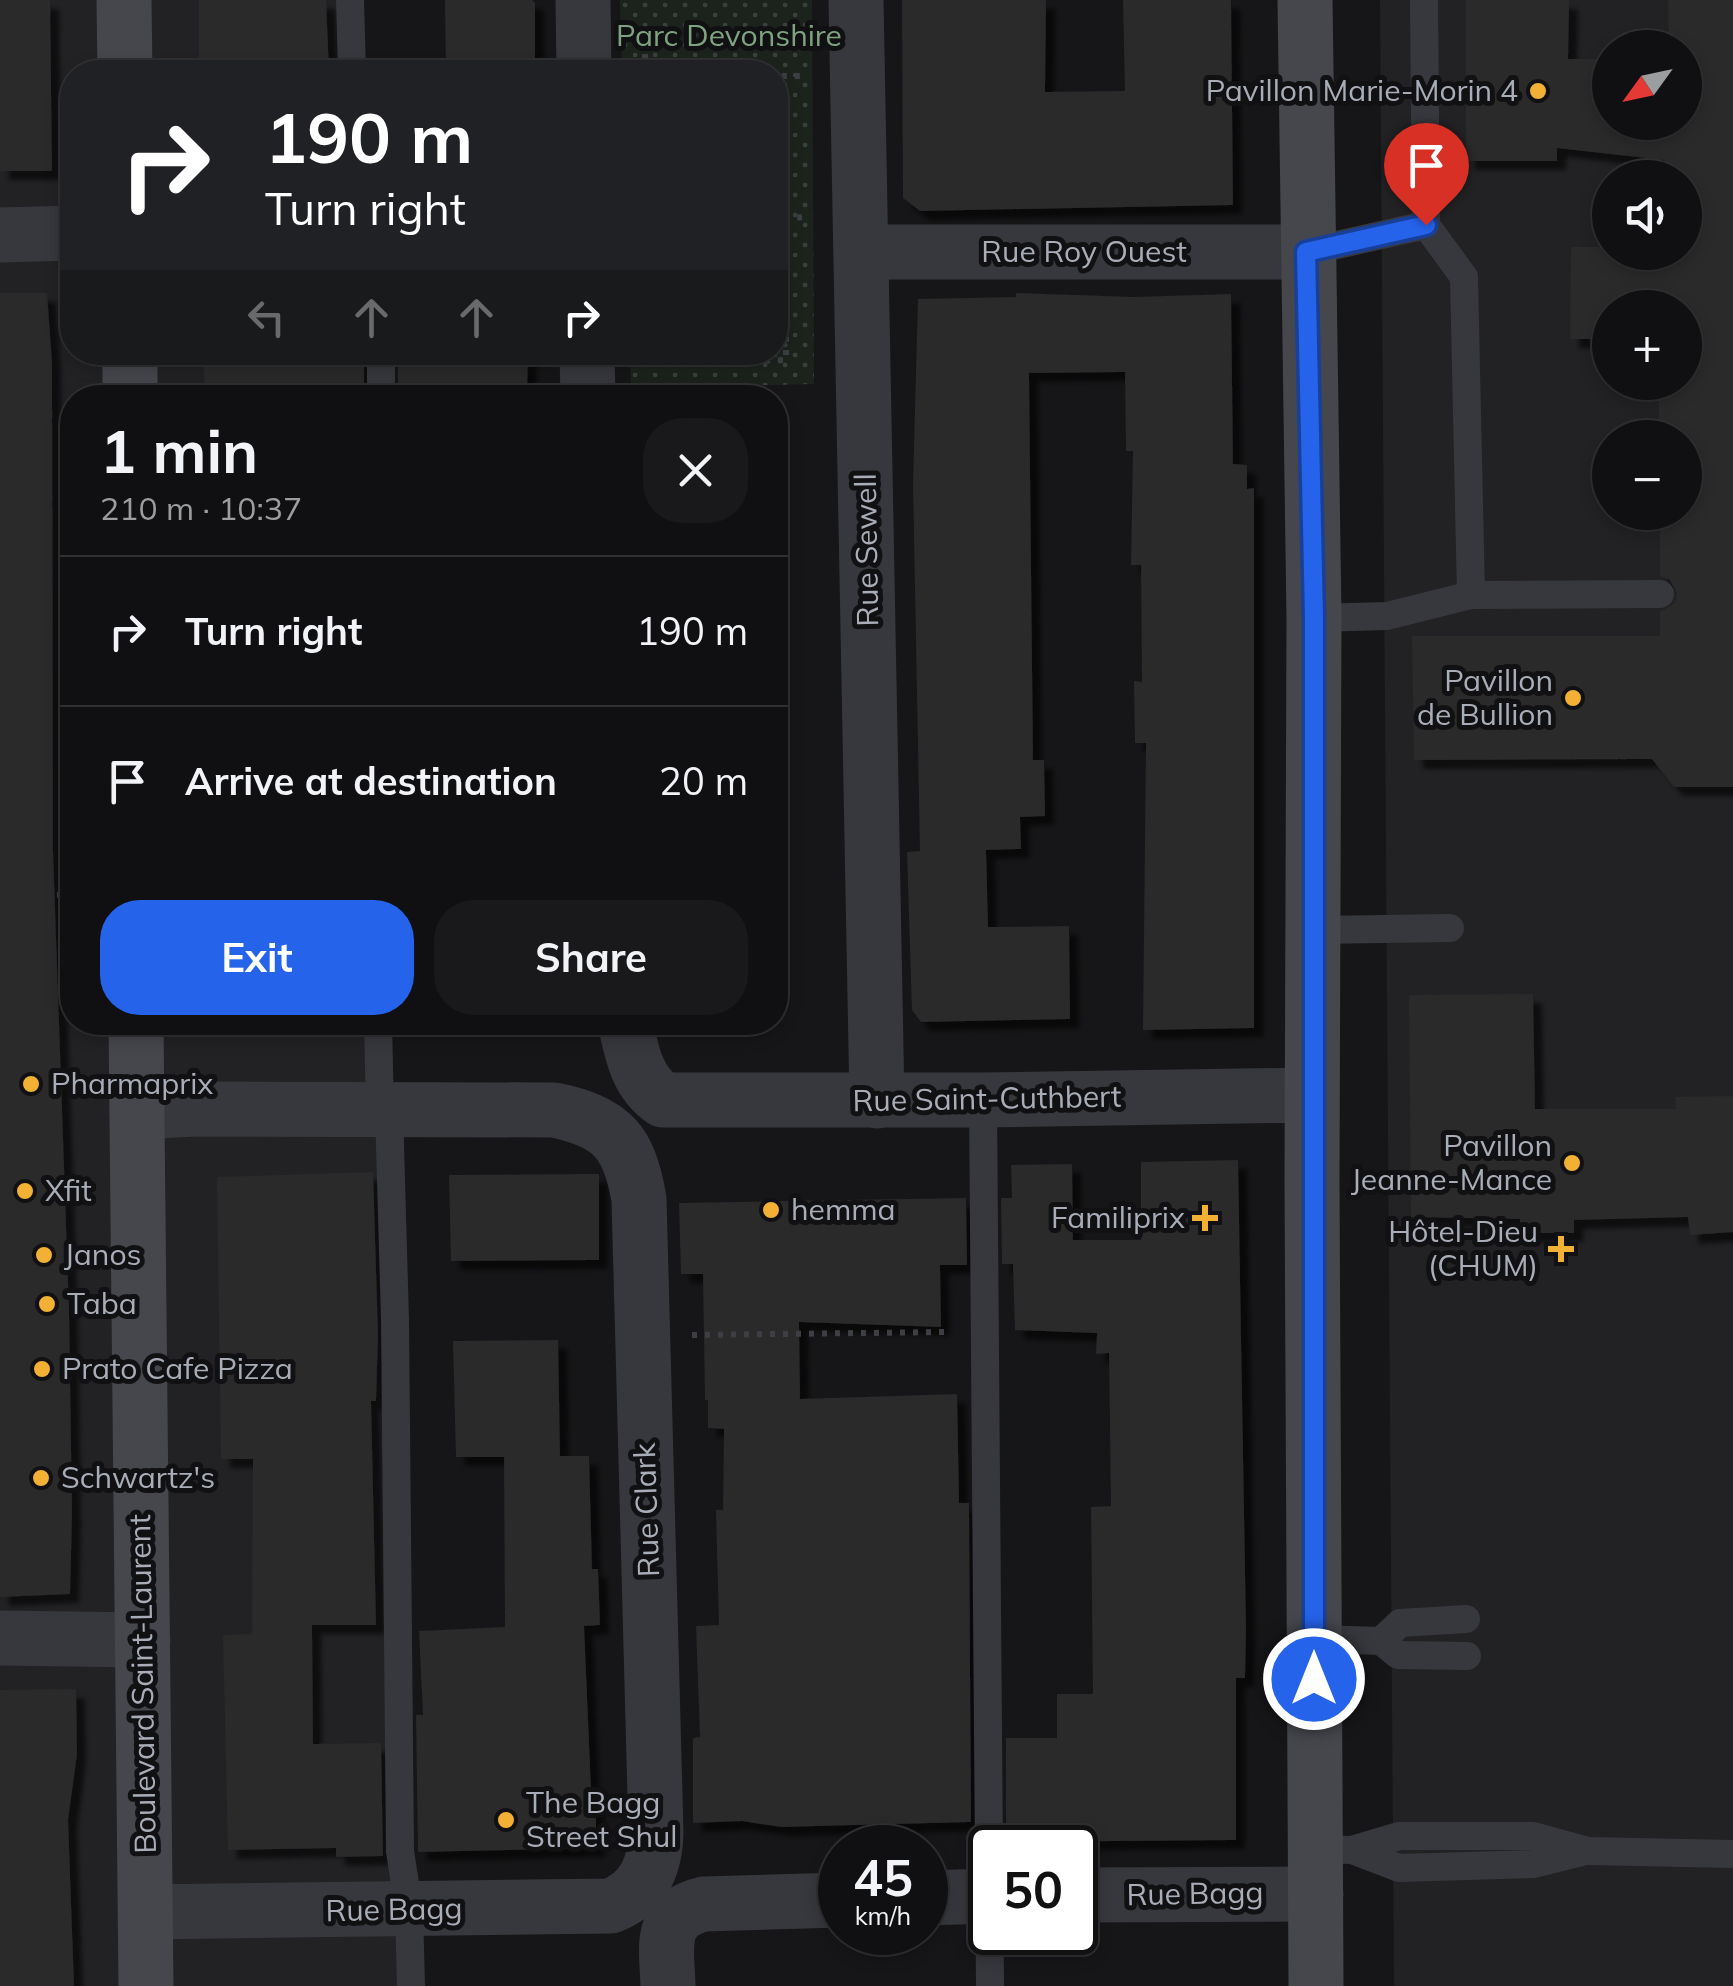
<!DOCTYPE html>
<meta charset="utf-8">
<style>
:root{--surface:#101012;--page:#19191b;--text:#f1f3f6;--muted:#9c9d9f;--line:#303032;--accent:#2563eb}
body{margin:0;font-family:Mulish,sans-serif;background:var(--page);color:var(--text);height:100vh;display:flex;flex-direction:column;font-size:38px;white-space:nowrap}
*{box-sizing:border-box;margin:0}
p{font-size:32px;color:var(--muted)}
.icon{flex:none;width:55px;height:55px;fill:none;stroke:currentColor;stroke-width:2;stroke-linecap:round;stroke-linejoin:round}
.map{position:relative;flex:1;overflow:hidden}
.side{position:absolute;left:60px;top:385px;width:728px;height:650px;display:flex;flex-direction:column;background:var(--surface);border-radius:40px;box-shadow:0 5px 15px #0003,0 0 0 2px var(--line)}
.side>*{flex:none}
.guide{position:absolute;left:60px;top:60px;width:728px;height:305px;border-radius:40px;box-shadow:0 5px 15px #0003,0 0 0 2px var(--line);background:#202124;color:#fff;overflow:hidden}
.needle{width:65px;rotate:237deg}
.tools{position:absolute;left:1592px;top:30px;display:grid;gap:20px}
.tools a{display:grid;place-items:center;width:110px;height:110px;border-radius:50%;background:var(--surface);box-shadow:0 5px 15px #0003,0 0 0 2px var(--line);font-size:50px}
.speed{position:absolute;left:818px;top:1825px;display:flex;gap:20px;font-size:50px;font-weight:700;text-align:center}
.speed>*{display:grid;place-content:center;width:130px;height:130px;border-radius:50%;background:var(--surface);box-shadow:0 5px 15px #0003,0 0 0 2px var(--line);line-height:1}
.speed small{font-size:25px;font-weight:400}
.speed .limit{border:5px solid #111;border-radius:15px;background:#fff;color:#111}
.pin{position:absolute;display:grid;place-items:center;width:85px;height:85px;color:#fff;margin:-102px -42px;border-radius:50% 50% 50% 0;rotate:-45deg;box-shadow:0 0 10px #0007}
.pin .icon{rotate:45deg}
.me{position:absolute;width:110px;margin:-55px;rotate:0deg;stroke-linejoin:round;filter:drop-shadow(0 0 8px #0008)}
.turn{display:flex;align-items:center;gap:35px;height:210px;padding:0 40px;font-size:45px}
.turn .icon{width:130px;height:130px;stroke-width:2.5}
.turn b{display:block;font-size:70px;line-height:85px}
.lanes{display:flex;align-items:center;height:95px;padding:0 40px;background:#0003;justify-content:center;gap:50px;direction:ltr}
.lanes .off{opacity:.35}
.round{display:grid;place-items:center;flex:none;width:105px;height:105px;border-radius:40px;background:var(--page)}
.overview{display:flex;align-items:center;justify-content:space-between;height:170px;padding:0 40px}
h1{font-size:60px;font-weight:700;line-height:75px}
.primary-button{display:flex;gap:20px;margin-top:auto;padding:20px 40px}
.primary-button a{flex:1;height:115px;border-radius:40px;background:var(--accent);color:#fff;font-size:40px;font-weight:700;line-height:115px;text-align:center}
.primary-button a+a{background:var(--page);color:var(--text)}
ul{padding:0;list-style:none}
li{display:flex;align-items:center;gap:30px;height:150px;padding:0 40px;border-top:2px solid var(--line)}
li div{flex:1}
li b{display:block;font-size:38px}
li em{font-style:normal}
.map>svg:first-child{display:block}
.built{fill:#222225;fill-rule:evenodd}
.grass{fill:url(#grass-dots)}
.building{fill:#29292c;filter:url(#shadow)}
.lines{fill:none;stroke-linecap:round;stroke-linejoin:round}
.path{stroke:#3d3f44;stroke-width:6;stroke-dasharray:5 8;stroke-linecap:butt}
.lane{stroke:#37383d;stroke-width:28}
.street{stroke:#37383d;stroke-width:55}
.secondary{stroke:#45474d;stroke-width:55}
.route-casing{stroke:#184099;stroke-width:25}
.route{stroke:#2563eb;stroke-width:18}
.poi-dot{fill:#f2b134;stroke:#111113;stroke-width:4}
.labels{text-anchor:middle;stroke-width:10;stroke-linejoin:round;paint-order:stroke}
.park-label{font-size:30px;fill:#7fa381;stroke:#111113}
.poi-label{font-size:30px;fill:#a8adb8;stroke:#111113;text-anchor:start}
.street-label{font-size:30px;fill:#a8adb8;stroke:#111113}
</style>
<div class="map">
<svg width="1733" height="1986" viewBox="0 0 1733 1986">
<defs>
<pattern id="grass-dots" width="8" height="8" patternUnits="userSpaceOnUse" patternTransform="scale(2.5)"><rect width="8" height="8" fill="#1c231d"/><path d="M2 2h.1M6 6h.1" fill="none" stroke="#3a403c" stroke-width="1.8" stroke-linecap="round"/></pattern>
<filter id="shadow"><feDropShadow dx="9" dy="9" stdDeviation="2.5" flood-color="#0009"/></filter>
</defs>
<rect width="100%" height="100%" fill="#161618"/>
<path class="built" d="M 0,0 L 336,0 L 337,72 L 72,72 L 72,352 L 371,353 L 372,397 L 72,398 L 72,1022 L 385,1023 L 404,1986 L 0,1986 Z
M 1380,0 L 1733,0 L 1733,1986 L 1394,1986 ZM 1610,48 L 1685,48 L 1685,122 L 1610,122 ZM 1610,178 L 1685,178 L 1685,252 L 1610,252 ZM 1610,308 L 1685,308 L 1685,382 L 1610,382 ZM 1610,438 L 1685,438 L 1685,512 L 1610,512 Z"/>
<path class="grass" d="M 620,0 L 812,0 L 814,384 L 631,388 L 630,353 L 775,352 L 775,72 L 622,72 Z"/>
<path class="building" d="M 0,0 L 50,0 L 52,171 L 0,171 Z
M 199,0 L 326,0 L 329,72 L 199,72 Z
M 445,0 L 532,0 L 535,3 L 535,72 L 446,72 Z
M 902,0 L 1046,0 L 1045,92 L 1125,91 L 1123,0 L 1231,0 L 1233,205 L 920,211 L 903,198 Z
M 1466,0 L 1569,0 L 1568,59 L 1610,59 L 1610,122 L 1685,122 L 1685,48 L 1669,48 L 1668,0 L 1733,0 L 1733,787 L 1674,787 L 1652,759 L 1414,760 L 1412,636 L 1660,636 L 1660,612 L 1675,603 L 1677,593 L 1669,579 L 1660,576 L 1660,512 L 1685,512 L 1685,438 L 1659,438 L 1659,382 L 1685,382 L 1685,308 L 1610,308 L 1610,339 L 1570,339 L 1571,247 L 1610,247 L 1610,252 L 1685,252 L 1685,178 L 1665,178 L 1664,160 L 1557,148 L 1557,161 L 1466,161 Z
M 0,293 L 47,293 L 52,363 L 53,851 L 69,1311 L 72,1513 L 70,1594 L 0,1597 Z
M 1016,293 L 1134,297 L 1231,294 L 1233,464 L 1247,465 L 1247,489 L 1254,488 L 1254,1028 L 1143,1030 L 1146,743 L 1135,743 L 1134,681 L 1142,682 L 1141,565 L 1131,565 L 1133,451 L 1126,451 L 1125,372 L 1029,373 L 1033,760 L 1044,760 L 1045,816 L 1020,817 L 1021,849 L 986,850 L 988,927 L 1069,926 L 1070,1019 L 921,1022 L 912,1010 L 907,852 L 920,851 L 913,483 L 918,299 L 1016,297 Z
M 203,352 L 364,352 L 364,398 L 205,398 Z
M 398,352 L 528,352 L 527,398 L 398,398 Z
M 1533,994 L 1535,1109 L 1676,1109 L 1675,1097 L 1733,1096 L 1733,1232 L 1690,1235 L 1688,1217 L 1574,1220 L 1574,1233 L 1520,1233 L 1520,1219 L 1411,1217 L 1409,995 Z
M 1238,1160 L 1246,1630 L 1245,1678 L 1236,1678 L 1236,1840 L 1006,1842 L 1006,1738 L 1057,1738 L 1057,1694 L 1093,1694 L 1091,1507 L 1111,1506 L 1109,1353 L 1096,1354 L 1097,1333 L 1015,1330 L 1013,1264 L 1002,1264 L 1001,1198 L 1012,1198 L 1011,1165 L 1072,1164 L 1073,1240 L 1141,1240 L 1141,1162 Z
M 373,1172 L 378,1336 L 376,1401 L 371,1401 L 376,1625 L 312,1625 L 313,1744 L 381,1743 L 383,1856 L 336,1857 L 336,1848 L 228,1850 L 223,1635 L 252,1634 L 253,1459 L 221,1459 L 217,1177 Z
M 599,1174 L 599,1260 L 451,1261 L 449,1175 Z
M 966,1198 L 967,1265 L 940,1265 L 941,1327 L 799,1322 L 800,1399 L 957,1394 L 959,1503 L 969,1503 L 971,1822 L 781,1827 L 742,1821 L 693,1823 L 693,1738 L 700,1737 L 696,1626 L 719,1625 L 716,1510 L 723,1510 L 724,1429 L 708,1428 L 708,1400 L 705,1400 L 703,1274 L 681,1274 L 679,1203 Z
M 558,1340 L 560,1456 L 589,1456 L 592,1569 L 598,1569 L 600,1625 L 584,1626 L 591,1790 L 596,1789 L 596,1848 L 418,1852 L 416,1715 L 423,1715 L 419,1631 L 505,1627 L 504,1457 L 456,1457 L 453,1341 Z
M 76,1689 L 77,1754 L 68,1820 L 74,1986 L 0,1986 L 0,1690 Z"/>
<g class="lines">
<path class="path" d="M 645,72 L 645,48
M 775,107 L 783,106 L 781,76 L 807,76
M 775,208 L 786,218 L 808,217
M 775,230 L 785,219
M 661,364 L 786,360 L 786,218
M 57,895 L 72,894
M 692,1335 L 949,1332"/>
<path class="lane" d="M 350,0 L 352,72
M 1306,252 L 1426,225 L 1424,0
M 381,398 L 381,352
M 1471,595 L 1660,594
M 1314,618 L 1387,616 L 1471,595 L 1464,277 L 1426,225
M 1315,930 L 1450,928
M 378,1022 L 380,1110
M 983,1100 L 990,1986
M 389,1110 L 395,1320 L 400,1851 L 409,1910 L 411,1986
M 1314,1639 L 1381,1641 L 1398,1655 L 1467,1656
M 1381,1641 L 1400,1623 L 1466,1619
M 1315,1849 L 1352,1850 L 1399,1836 L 1533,1836 L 1588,1851 L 1733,1854
M 1352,1850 L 1399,1868 L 1534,1864 L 1582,1852"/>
<path class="street" d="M 583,0 L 584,72
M 856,0 L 877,1101
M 0,235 L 72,233
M 861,252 L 1306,252
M 587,352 L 588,398
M 625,1022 C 632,1053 636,1081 663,1100 L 983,1100 L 1312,1095
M 137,1112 L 195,1109 L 554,1110 C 612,1122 629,1141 639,1199 L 656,1833 C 655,1866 644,1893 611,1906 L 146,1912
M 0,1638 L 143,1640
M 1075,1895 L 1316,1894
M 925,1898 L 990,1896
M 668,1986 C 667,1947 657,1915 704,1904 L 840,1900"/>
<path class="secondary" d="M 124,0 L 125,72
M 1305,0 L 1314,618 L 1312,1180 L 1316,1986
M 130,352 L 130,398
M 136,1022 L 146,1986"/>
</g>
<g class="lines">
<g class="route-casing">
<path id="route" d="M 1314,1679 L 1314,618 L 1306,252 L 1426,225"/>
</g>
<use href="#route" class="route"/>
</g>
<g class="poi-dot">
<circle cx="1538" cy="91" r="10"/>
<circle cx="1573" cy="698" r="10"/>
<circle cx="31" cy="1084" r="10"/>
<circle cx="1572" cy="1163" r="10"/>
<circle cx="25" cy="1191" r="10"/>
<circle cx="771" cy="1210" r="10"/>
<path d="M1200 1203h10v10h10v10h-10v10h-10v-10h-10v-10h10z"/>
<path d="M1556 1234h10v10h10v10h-10v10h-10v-10h-10v-10h10z"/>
<circle cx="44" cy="1255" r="10"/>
<circle cx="47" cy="1304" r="10"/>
<circle cx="42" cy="1369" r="10"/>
<circle cx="41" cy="1478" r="10"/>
<circle cx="506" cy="1820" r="10"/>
</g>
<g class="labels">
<g class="park-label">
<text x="729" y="46">Parc Devonshire</text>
</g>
<g class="poi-label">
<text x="1518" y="101" text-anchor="end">Pavillon Marie-Morin 4</text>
<text x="1553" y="691" text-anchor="end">Pavillon<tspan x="1553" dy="34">de Bullion</tspan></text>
<text x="51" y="1094">Pharmaprix</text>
<text x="1552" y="1156" text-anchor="end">Pavillon<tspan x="1552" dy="34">Jeanne-Mance</tspan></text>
<text x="45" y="1201">Xfit</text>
<text x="791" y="1220">hemma</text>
<text x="1185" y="1228" text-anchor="end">Familiprix</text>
<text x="1538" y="1242" text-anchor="end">Hôtel-Dieu<tspan x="1538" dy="34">(CHUM)</tspan></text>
<text x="64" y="1265">Janos</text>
<text x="67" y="1314">Taba</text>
<text x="62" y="1379">Prato Cafe Pizza</text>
<text x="61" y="1488">Schwartz's</text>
<text x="526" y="1813">The Bagg<tspan x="526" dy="34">Street Shul</tspan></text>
</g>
<g class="street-label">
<text x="1084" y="262">Rue Roy Ouest</text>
<text transform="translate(867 550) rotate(-91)" y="10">Rue Sewell</text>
<text transform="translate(987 1099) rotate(-1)" y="10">Rue Saint-Cuthbert</text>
<text transform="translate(647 1510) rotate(-92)" y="10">Rue Clark</text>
<text transform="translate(143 1684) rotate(-91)" y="10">Boulevard Saint-Laurent</text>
<text transform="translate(1195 1894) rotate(-1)" y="10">Rue Bagg</text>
<text transform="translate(394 1910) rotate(-1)" y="10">Rue Bagg</text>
</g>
</g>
</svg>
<div class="tools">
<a><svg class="needle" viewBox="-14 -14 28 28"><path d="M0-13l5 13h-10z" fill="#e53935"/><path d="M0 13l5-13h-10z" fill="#9c9d9f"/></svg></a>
<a><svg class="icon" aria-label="sound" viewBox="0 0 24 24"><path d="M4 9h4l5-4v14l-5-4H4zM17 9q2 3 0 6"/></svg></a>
<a>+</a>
<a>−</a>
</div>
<div class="speed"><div>45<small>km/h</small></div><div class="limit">50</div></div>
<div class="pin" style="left:1426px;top:225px;background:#d93025"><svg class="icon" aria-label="arrive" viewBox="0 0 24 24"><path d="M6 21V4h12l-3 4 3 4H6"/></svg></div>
<svg class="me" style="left:1314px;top:1679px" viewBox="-20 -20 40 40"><circle r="17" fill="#2563eb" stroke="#fff" stroke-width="3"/><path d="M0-11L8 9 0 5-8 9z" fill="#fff"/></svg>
<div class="guide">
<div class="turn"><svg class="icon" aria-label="right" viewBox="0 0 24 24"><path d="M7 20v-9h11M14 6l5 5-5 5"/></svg><div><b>190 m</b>Turn right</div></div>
<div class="lanes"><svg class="icon off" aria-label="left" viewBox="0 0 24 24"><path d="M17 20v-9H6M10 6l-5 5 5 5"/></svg><svg class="icon off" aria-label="ahead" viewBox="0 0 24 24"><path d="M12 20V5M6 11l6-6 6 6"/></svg><svg class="icon off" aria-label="ahead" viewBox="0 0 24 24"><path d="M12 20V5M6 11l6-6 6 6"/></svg><svg class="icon" aria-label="right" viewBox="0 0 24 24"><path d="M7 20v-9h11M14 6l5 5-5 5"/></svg></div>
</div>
<section class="side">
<div class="overview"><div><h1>1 min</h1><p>210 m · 10:37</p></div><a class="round"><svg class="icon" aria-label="close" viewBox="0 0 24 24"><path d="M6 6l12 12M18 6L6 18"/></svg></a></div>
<ul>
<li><svg class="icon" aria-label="right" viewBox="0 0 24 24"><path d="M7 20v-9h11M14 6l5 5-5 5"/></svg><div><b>Turn right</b></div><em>190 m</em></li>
<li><svg class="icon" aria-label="arrive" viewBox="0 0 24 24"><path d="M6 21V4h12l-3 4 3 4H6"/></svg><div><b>Arrive at destination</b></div><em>20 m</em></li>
</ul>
<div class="primary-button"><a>Exit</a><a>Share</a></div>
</section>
</div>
